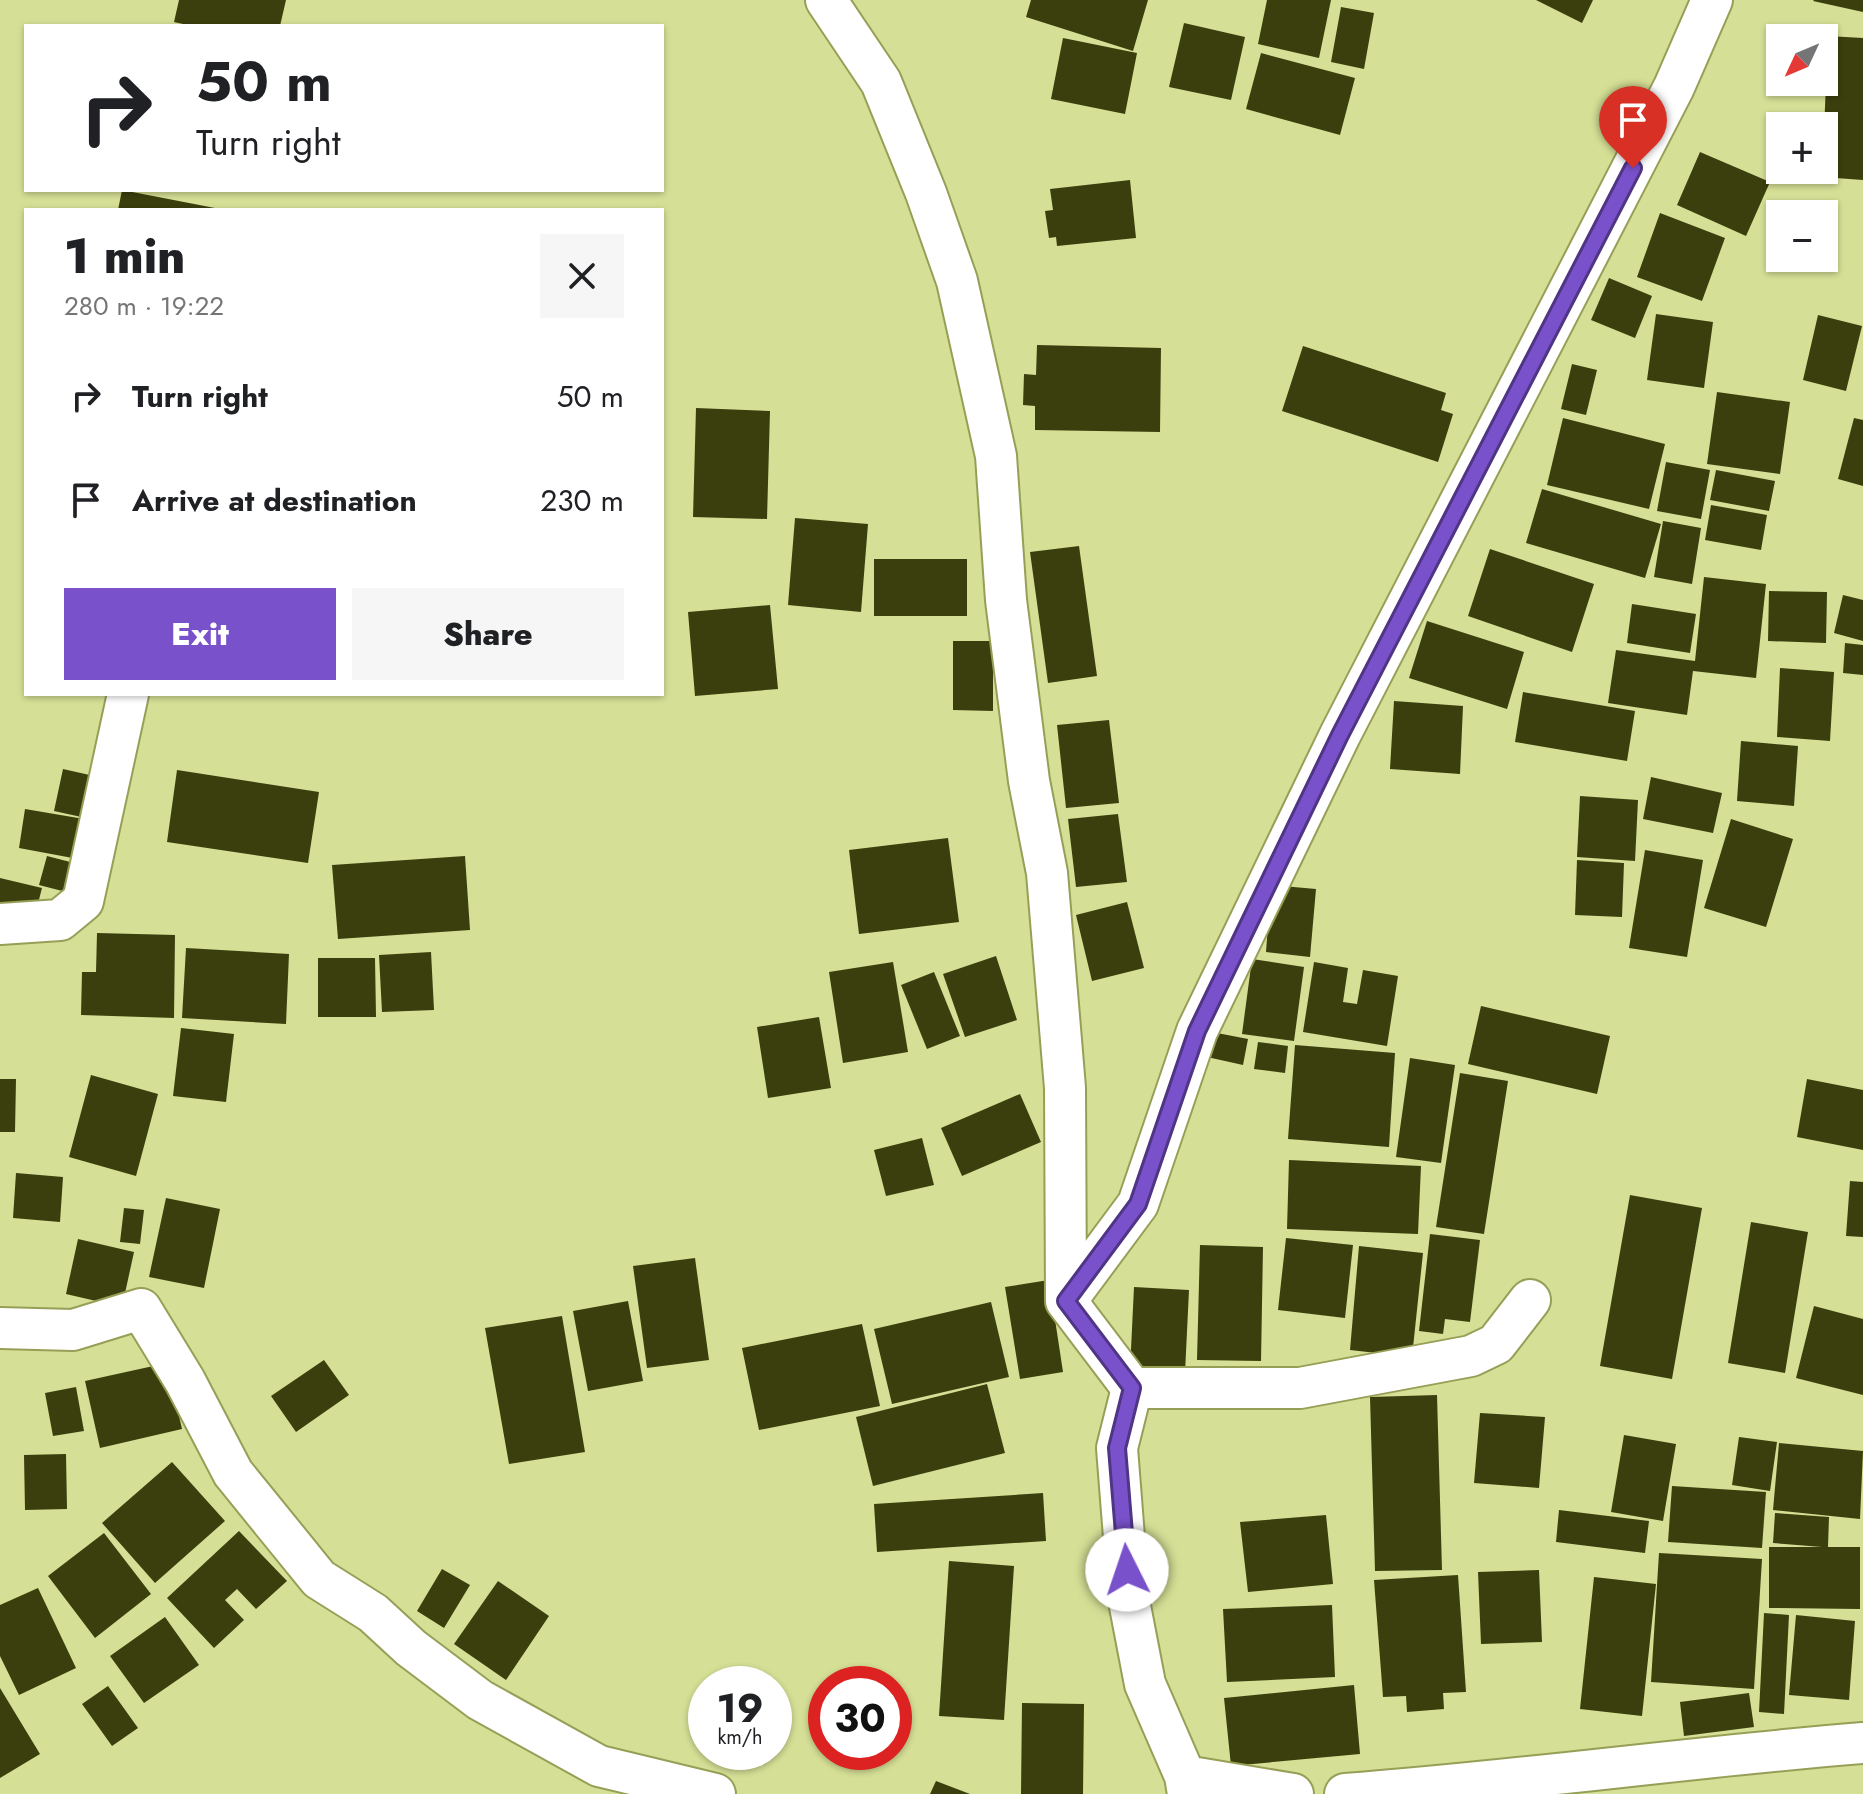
<!DOCTYPE html>
<meta charset="utf-8">
<style>
:root{--surface:#fff;--page:#f6f6f6;--text:#202124;--muted:#757577;--accent:#7951cb}
body{margin:0;font-family:Jost,sans-serif;background:var(--page);color:var(--text);height:100vh;display:flex;flex-direction:column;font-size:30px;white-space:nowrap}
*{box-sizing:border-box;margin:0}
p{font-size:26px;color:var(--muted)}
.icon{flex:none;width:44px;height:44px;fill:none;stroke:currentColor;stroke-width:2;stroke-linecap:round;stroke-linejoin:round}
.map{position:relative;flex:1;overflow:hidden}
.side{position:absolute;left:24px;top:208px;width:640px;height:488px;display:flex;flex-direction:column;background:var(--surface);border-radius:0px;box-shadow:0 2px 6px #0004}
.side>*{flex:none}
.banner{position:absolute;left:24px;top:24px;width:640px;height:168px;border-radius:0px;box-shadow:0 2px 6px #0004;background:#fff;color:var(--text);overflow:hidden}
.needle{width:52px;rotate:226deg}
.controls{position:absolute;left:1766px;top:24px;display:grid;gap:16px}
.controls a{display:grid;place-items:center;width:72px;height:72px;border-radius:0px;background:var(--surface);box-shadow:0 2px 6px #0004;font-size:40px}
.speed{position:absolute;left:688px;top:1666px;display:flex;gap:16px;font-size:40px;font-weight:700;text-align:center}
.speed>*{display:grid;place-content:center;width:104px;height:104px;border-radius:50%;background:var(--surface);box-shadow:0 2px 6px #0004;line-height:1}
.speed small{font-size:20px;font-weight:400}
.speed .limit{border:12px solid #d22;background:#fff;color:#111}
.pin{position:absolute;display:grid;place-items:center;width:68px;height:68px;color:#fff;margin:-82px -34px;border-radius:50% 50% 50% 0;rotate:-45deg;box-shadow:0 0 8px #0007}
.pin .icon{rotate:45deg}
.me{position:absolute;width:88px;margin:-44px;rotate:356deg;stroke-linejoin:round;filter:drop-shadow(0 0 6px #0008)}
.turn{display:flex;align-items:center;gap:28px;height:168px;padding:0 40px;font-size:36px}
.turn .icon{width:104px;height:104px;stroke-width:2.5}
.turn b{display:block;font-size:56px;line-height:68px}
.round{display:grid;place-items:center;flex:none;width:84px;height:84px;border-radius:0px;background:var(--page)}
.headline{display:flex;align-items:center;justify-content:space-between;height:136px;padding:0 40px}
h1{font-size:48px;font-weight:800;line-height:60px}
.button{display:flex;gap:16px;margin-top:auto;padding:16px 40px}
.button a{flex:1;height:92px;border-radius:0px;background:var(--accent);color:#fff;font-size:32px;font-weight:800;line-height:92px;text-align:center}
.button a+a{background:var(--page);color:var(--text)}
ul{padding:0;list-style:none}
li{display:flex;align-items:center;gap:24px;height:104px;padding:0 40px}
li div{flex:1}
li b{display:block;font-size:30px}
li em{font-style:normal}
.map>svg:first-child{display:block}
.building{fill:#3b3f0d}
.lines{fill:none;stroke-linecap:round;stroke-linejoin:round}
.minor-casing{stroke:#979f57;stroke-width:44}
.minor{stroke:#fff;stroke-width:40}
.route-casing{stroke:#4f3584;stroke-width:20}
.route{stroke:#7951cb;stroke-width:14}
</style>
<div class="map">
<svg width="1863" height="1794" viewBox="0 0 1863 1794">
<rect width="100%" height="100%" fill="#d5df95"/>
<path class="building" d="M 179,0 L 286,0 L 280,26 L 192,26 L 174,22 Z
M 1031,0 L 1148,0 L 1133,51 L 1026,17 Z
M 1267,0 L 1331,0 L 1319,58 L 1258,44 Z
M 1536,0 L 1593,0 L 1582,23 Z
M 1814,0 L 1863,0 L 1863,12 L 1813,1 Z
M 1341,7 L 1374,13 L 1364,69 L 1331,62 Z
M 1184,23 L 1245,37 L 1231,100 L 1169,87 Z
M 1828,36 L 1863,38 L 1863,180 L 1822,177 Z
M 1063,38 L 1137,53 L 1125,114 L 1051,99 Z
M 1261,53 L 1355,78 L 1340,135 L 1246,109 Z
M 1700,152 L 1770,182 L 1746,236 L 1677,205 Z
M 1130,180 L 1136,238 L 1057,246 L 1056,237 L 1049,238 L 1045,211 L 1053,210 L 1050,189 Z
M 122,190 L 220,209 L 220,210 L 118,210 Z
M 1660,213 L 1725,238 L 1702,301 L 1637,277 Z
M 1609,278 L 1652,296 L 1635,338 L 1591,320 Z
M 1656,314 L 1713,322 L 1704,388 L 1647,380 Z
M 1818,315 L 1862,326 L 1846,391 L 1803,380 Z
M 1037,345 L 1161,348 L 1160,432 L 1035,430 L 1035,406 L 1023,405 L 1024,374 L 1036,375 Z
M 1303,346 L 1446,393 L 1441,410 L 1453,414 L 1438,462 L 1282,411 Z
M 1572,364 L 1597,370 L 1586,415 L 1561,409 Z
M 1717,392 L 1790,402 L 1780,474 L 1707,464 Z
M 696,408 L 770,411 L 767,519 L 693,517 Z
M 1563,418 L 1665,444 L 1649,509 L 1547,485 Z
M 1854,418 L 1863,420 L 1863,486 L 1838,479 Z
M 1666,462 L 1710,470 L 1701,519 L 1657,511 Z
M 1716,470 L 1775,481 L 1769,511 L 1710,500 Z
M 1542,489 L 1661,524 L 1645,578 L 1526,543 Z
M 1711,505 L 1767,515 L 1761,550 L 1705,540 Z
M 795,518 L 868,524 L 861,612 L 788,605 Z
M 1663,521 L 1701,528 L 1692,584 L 1654,577 Z
M 1079,546 L 1097,676 L 1048,683 L 1030,552 Z
M 1490,549 L 1594,584 L 1572,652 L 1468,616 Z
M 874,559 L 967,559 L 967,616 L 874,616 Z
M 1704,577 L 1766,584 L 1756,678 L 1693,671 L 1687,715 L 1608,703 L 1616,650 L 1695,661 Z
M 1769,591 L 1827,592 L 1826,643 L 1768,641 Z
M 1843,595 L 1863,600 L 1863,641 L 1834,633 Z
M 1632,604 L 1696,614 L 1690,653 L 1627,643 Z
M 770,605 L 778,689 L 695,696 L 688,612 Z
M 1427,621 L 1524,652 L 1507,709 L 1409,678 Z
M 953,641 L 993,641 L 993,711 L 953,710 Z
M 1845,643 L 1863,645 L 1863,675 L 1843,673 Z
M 1780,668 L 1834,672 L 1830,741 L 1777,737 Z
M 1523,692 L 1635,711 L 1627,761 L 1515,742 Z
M 1394,701 L 1463,706 L 1460,774 L 1390,769 Z
M 1109,720 L 1119,803 L 1066,808 L 1057,725 Z
M 1741,741 L 1798,746 L 1794,806 L 1737,801 Z
M 63,769 L 94,776 L 86,818 L 54,811 Z
M 177,770 L 319,792 L 308,863 L 167,842 Z
M 1651,777 L 1722,793 L 1713,833 L 1643,819 Z
M 1580,796 L 1638,800 L 1635,861 L 1577,857 Z
M 25,809 L 84,819 L 78,859 L 19,848 Z
M 1118,814 L 1127,882 L 1076,887 L 1068,819 Z
M 1731,819 L 1793,839 L 1766,927 L 1704,908 Z
M 948,838 L 959,922 L 859,934 L 849,850 Z
M 1645,850 L 1703,860 L 1687,957 L 1629,948 Z
M 47,856 L 78,864 L 70,893 L 39,885 Z
M 465,856 L 470,930 L 338,939 L 332,865 Z
M 1577,860 L 1624,863 L 1622,917 L 1575,915 Z
M 0,878 L 42,888 L 34,919 L 0,910 Z
M 1271,885 L 1316,889 L 1310,957 L 1266,952 Z
M 1127,902 L 1144,968 L 1092,981 L 1076,915 Z
M 97,933 L 175,935 L 174,1018 L 81,1015 L 82,972 L 96,972 Z
M 186,948 L 289,954 L 286,1024 L 182,1018 Z
M 431,952 L 434,1010 L 382,1012 L 379,955 Z
M 996,956 L 1017,1020 L 965,1037 L 943,974 Z
M 318,958 L 375,958 L 376,1017 L 318,1017 Z
M 1252,959 L 1304,967 L 1294,1041 L 1242,1034 Z
M 893,962 L 908,1052 L 843,1063 L 829,972 Z
M 1314,962 L 1348,968 L 1343,1002 L 1357,1004 L 1363,970 L 1398,976 L 1387,1046 L 1303,1032 Z
M 934,972 L 960,1036 L 927,1049 L 901,985 Z
M 1481,1006 L 1610,1036 L 1597,1094 L 1468,1064 Z
M 819,1017 L 831,1088 L 768,1098 L 757,1027 Z
M 181,1028 L 234,1034 L 226,1102 L 173,1096 Z
M 1212,1032 L 1248,1039 L 1243,1065 L 1207,1057 Z
M 1258,1042 L 1288,1046 L 1285,1073 L 1254,1069 Z
M 1295,1045 L 1395,1053 L 1389,1147 L 1288,1139 Z
M 1410,1058 L 1455,1065 L 1441,1163 L 1396,1157 Z
M 1460,1073 L 1508,1081 L 1484,1234 L 1436,1227 Z
M 91,1075 L 158,1094 L 136,1176 L 69,1157 Z
M 0,1079 L 16,1079 L 15,1132 L 0,1132 Z
M 1807,1079 L 1863,1090 L 1863,1150 L 1797,1137 Z
M 1020,1094 L 1041,1142 L 962,1176 L 941,1128 Z
M 922,1138 L 934,1185 L 886,1196 L 874,1150 Z
M 1289,1160 L 1421,1166 L 1418,1234 L 1287,1229 Z
M 16,1173 L 63,1177 L 60,1222 L 13,1218 Z
M 1850,1181 L 1863,1182 L 1863,1237 L 1846,1236 Z
M 1630,1195 L 1702,1208 L 1672,1379 L 1600,1366 Z
M 166,1198 L 220,1209 L 204,1288 L 149,1277 Z
M 124,1208 L 144,1210 L 140,1244 L 120,1242 Z
M 1751,1222 L 1808,1232 L 1785,1373 L 1728,1363 Z
M 1430,1234 L 1480,1240 L 1470,1322 L 1445,1319 L 1443,1334 L 1419,1331 Z
M 1286,1238 L 1353,1245 L 1345,1318 L 1278,1310 Z
M 78,1239 L 134,1252 L 122,1307 L 66,1294 Z
M 1200,1245 L 1263,1247 L 1261,1361 L 1197,1360 Z
M 1359,1246 L 1423,1253 L 1412,1357 L 1350,1350 Z
M 695,1258 L 709,1360 L 647,1368 L 633,1266 Z
M 1049,1280 L 1063,1372 L 1020,1379 L 1005,1287 Z
M 1134,1287 L 1189,1290 L 1185,1373 L 1130,1370 Z
M 628,1301 L 643,1381 L 588,1391 L 573,1311 Z
M 991,1302 L 1009,1377 L 892,1404 L 874,1329 Z
M 1814,1306 L 1863,1319 L 1863,1395 L 1796,1378 Z
M 562,1316 L 585,1452 L 509,1464 L 485,1328 Z
M 862,1324 L 880,1406 L 759,1430 L 742,1348 Z
M 324,1360 L 349,1395 L 296,1432 L 271,1396 Z
M 167,1363 L 182,1429 L 100,1448 L 85,1381 Z
M 987,1384 L 1005,1453 L 873,1486 L 856,1417 Z
M 76,1387 L 84,1431 L 53,1436 L 45,1393 Z
M 1437,1395 L 1442,1570 L 1375,1571 L 1370,1397 Z
M 1480,1413 L 1545,1417 L 1539,1488 L 1474,1483 Z
M 1624,1435 L 1676,1444 L 1663,1521 L 1611,1512 Z
M 1739,1437 L 1777,1442 L 1770,1491 L 1732,1485 Z
M 1779,1443 L 1863,1451 L 1860,1519 L 1773,1510 Z
M 66,1454 L 67,1509 L 25,1510 L 24,1455 Z
M 172,1462 L 225,1521 L 155,1583 L 102,1523 Z
M 1672,1486 L 1766,1492 L 1762,1548 L 1668,1542 Z
M 1043,1493 L 1046,1541 L 877,1552 L 874,1504 Z
M 1559,1510 L 1649,1521 L 1645,1553 L 1556,1542 Z
M 1775,1513 L 1829,1517 L 1828,1547 L 1860,1547 L 1860,1609 L 1769,1608 L 1769,1547 L 1822,1547 L 1773,1543 Z
M 1326,1515 L 1333,1584 L 1248,1592 L 1240,1522 Z
M 239,1531 L 287,1581 L 256,1609 L 237,1589 L 225,1600 L 244,1620 L 214,1648 L 167,1598 Z
M 104,1533 L 151,1594 L 95,1638 L 48,1576 Z
M 1659,1553 L 1762,1559 L 1754,1689 L 1651,1682 Z
M 949,1561 L 1014,1566 L 1004,1720 L 939,1716 Z
M 442,1569 L 470,1585 L 444,1628 L 417,1611 Z
M 1539,1570 L 1542,1642 L 1481,1644 L 1478,1572 Z
M 1458,1575 L 1466,1692 L 1443,1693 L 1444,1709 L 1407,1712 L 1406,1696 L 1383,1697 L 1374,1580 Z
M 1594,1577 L 1656,1584 L 1642,1716 L 1580,1709 Z
M 498,1581 L 549,1616 L 506,1680 L 454,1644 Z
M 38,1588 L 76,1668 L 19,1695 L 0,1656 L 0,1605 Z
M 1332,1605 L 1335,1677 L 1227,1682 L 1223,1609 Z
M 1764,1613 L 1789,1615 L 1784,1714 L 1759,1712 Z
M 1796,1615 L 1855,1621 L 1849,1700 L 1789,1695 Z
M 165,1617 L 199,1665 L 144,1703 L 110,1656 Z
M 1354,1685 L 1360,1754 L 1231,1766 L 1224,1698 Z
M 108,1686 L 138,1728 L 112,1746 L 82,1704 Z
M 0,1688 L 40,1754 L 0,1778 Z
M 1749,1693 L 1754,1727 L 1684,1736 L 1680,1702 Z
M 1022,1703 L 1084,1704 L 1083,1794 L 1021,1794 Z
M 936,1781 L 970,1794 L 930,1794 Z"/>
<g class="lines">
<g class="minor-casing">
<path id="minor" d="M 826,0 L 881,82 L 926,193 L 957,281 L 996,456 L 1006,600 L 1029,781 L 1047,873 L 1065,1088 L 1066,1301
M 0,924 L 60,920 L 83,901 L 128,694
M 0,1328 L 73,1330 L 141,1309 L 185,1381 L 233,1473 L 319,1579 L 373,1613 L 411,1648 L 480,1700 L 599,1766 L 715,1794
M 1132,1388 L 1300,1388 L 1471,1356 L 1496,1344 L 1530,1300
M 1185,1776 L 1293,1794
M 1188,1794 L 1185,1776 L 1145,1684 L 1129,1601 L 1117,1448 L 1132,1388 L 1066,1301 L 1138,1204 L 1197,1031 L 1340,735 L 1674,87 L 1712,0
M 1345,1794 C 1518,1781 1690,1757 1863,1743"/>
</g>
<use href="#minor" class="minor"/>
</g>
<g class="lines">
<g class="route-casing">
<path id="route" d="M 1127,1570 L 1117,1448 L 1132,1388 L 1066,1301 L 1138,1204 L 1197,1031 L 1340,735 L 1633,168"/>
</g>
<use href="#route" class="route"/>
</g>
</svg>
<div class="controls">
<a><svg class="needle" viewBox="-14 -14 28 28"><path d="M0-13l5 13h-10z" fill="#e53935"/><path d="M0 13l5-13h-10z" fill="#757577"/></svg></a>
<a>+</a>
<a>−</a>
</div>
<div class="speed"><div>19<small>km/h</small></div><div class="limit">30</div></div>
<div class="pin" style="left:1633px;top:168px;background:#d93025"><svg class="icon" aria-label="arrive" viewBox="0 0 24 24"><path d="M6 21V4h12l-3 4 3 4H6"/></svg></div>
<svg class="me" style="left:1127px;top:1570px" viewBox="-20 -20 40 40"><circle r="19" fill="#fff"/><path d="M0-13L10 11 0 6-10 11z" fill="#7951cb"/></svg>
<div class="banner">
<div class="turn"><svg class="icon" aria-label="right" viewBox="0 0 24 24"><path d="M7 20v-9h11M14 6l5 5-5 5"/></svg><div><b>50 m</b>Turn right</div></div>
</div>
<section class="side">
<div class="headline"><div><h1>1 min</h1><p>280 m · 19:22</p></div><a class="round"><svg class="icon" aria-label="close" viewBox="0 0 24 24"><path d="M6 6l12 12M18 6L6 18"/></svg></a></div>
<ul>
<li><svg class="icon" aria-label="right" viewBox="0 0 24 24"><path d="M7 20v-9h11M14 6l5 5-5 5"/></svg><div><b>Turn right</b></div><em>50 m</em></li>
<li><svg class="icon" aria-label="arrive" viewBox="0 0 24 24"><path d="M6 21V4h12l-3 4 3 4H6"/></svg><div><b>Arrive at destination</b></div><em>230 m</em></li>
</ul>
<div class="button"><a>Exit</a><a>Share</a></div>
</section>
</div>
